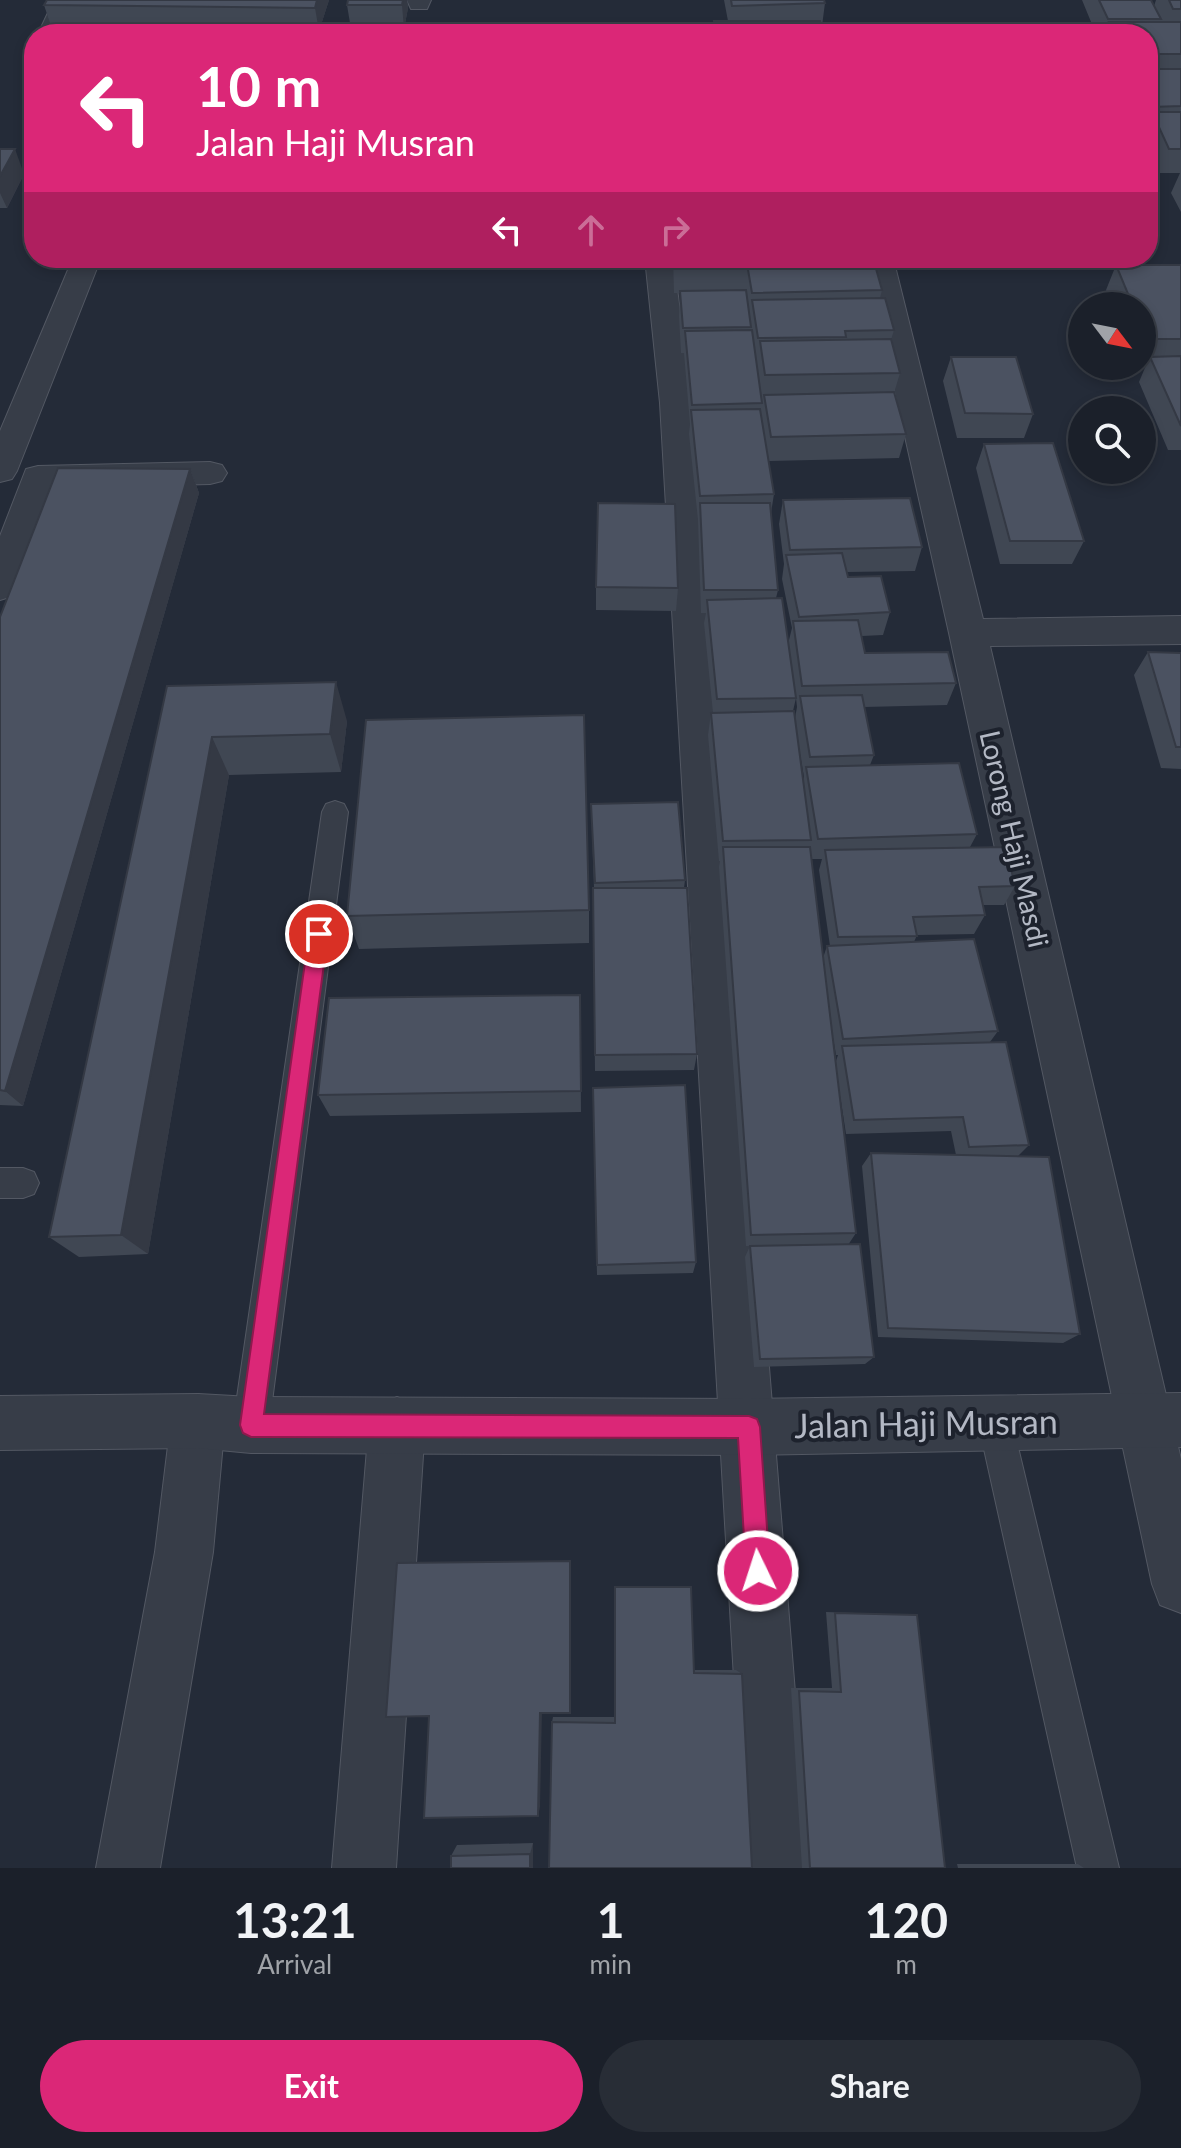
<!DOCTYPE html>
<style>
:root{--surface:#1b202a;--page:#282d36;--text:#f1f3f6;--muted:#a0a3a8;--line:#393e47;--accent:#db2777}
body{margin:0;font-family:Lato,sans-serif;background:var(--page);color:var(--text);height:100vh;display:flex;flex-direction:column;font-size:30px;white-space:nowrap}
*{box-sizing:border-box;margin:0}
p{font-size:26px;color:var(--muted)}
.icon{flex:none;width:44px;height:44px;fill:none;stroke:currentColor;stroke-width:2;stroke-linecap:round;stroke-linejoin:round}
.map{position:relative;height:1868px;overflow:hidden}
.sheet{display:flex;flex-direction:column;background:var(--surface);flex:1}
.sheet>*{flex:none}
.guide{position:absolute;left:24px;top:24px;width:1134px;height:244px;border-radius:32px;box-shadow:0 4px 12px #0003,0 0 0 2px var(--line);background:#db2777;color:#fff;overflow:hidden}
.needle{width:52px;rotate:122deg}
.controls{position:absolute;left:1068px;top:292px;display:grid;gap:16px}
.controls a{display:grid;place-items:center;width:88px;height:88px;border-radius:50%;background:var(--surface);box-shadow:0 4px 12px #0003,0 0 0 2px var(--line);font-size:40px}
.pin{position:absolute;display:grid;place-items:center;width:68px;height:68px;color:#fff;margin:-34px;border:4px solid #fff;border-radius:50%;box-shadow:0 2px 8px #0007}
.me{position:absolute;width:88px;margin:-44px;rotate:356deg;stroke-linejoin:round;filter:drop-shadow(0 0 6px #0008)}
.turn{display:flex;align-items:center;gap:28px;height:168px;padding:0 40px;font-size:36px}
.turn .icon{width:104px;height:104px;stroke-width:2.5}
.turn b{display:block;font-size:56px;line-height:68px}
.lanes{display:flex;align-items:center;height:76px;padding:0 40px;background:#0003;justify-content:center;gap:40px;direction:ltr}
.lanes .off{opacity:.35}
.eta{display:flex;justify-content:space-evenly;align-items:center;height:136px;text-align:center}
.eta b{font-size:48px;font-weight:700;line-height:56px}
.primary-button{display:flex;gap:16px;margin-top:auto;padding:16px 40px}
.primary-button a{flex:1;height:92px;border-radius:48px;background:var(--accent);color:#fff;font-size:32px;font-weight:700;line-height:92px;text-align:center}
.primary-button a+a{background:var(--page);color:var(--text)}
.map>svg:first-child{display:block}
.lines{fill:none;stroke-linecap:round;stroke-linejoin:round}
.service-casing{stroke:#535863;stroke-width:2}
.minor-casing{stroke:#535863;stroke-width:2}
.tertiary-casing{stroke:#535863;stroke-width:2}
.service{fill:#373d48;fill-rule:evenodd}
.minor{fill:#373d48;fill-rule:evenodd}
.tertiary{fill:#373d48;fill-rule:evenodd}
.wall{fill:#404753;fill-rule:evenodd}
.shaded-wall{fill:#343944}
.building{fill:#4b5261;stroke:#343944;stroke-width:2}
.route{fill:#db2777;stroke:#8e194d;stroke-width:2}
.labels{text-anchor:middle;stroke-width:8;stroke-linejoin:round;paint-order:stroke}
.street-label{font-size:28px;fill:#b3b8c4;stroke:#1d222d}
.near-street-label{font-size:34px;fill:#b3b8c4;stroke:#1d222d}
</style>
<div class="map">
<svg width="1181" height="1868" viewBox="0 0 1181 1868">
<rect width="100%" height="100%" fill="#242b38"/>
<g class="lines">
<g class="service-casing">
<path id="service" d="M 335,801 L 344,804 L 348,812 L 269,1425 L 263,1437 L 251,1443 L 239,1437 L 233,1425 L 322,812 L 326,804 Z
M 0,1168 L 23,1168 L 34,1172 L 39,1183 L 34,1194 L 23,1198 L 0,1198 Z
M 995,1405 L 1007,1410 L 1012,1422 L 1119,1868 L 1077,1868 L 978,1422 L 983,1410 Z"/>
</g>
<g class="minor-casing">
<path id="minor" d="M 54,0 L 78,0 L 62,34 L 38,34 Z
M 407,0 L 431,0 L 427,9 L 411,9 Z
M 73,258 L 101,258 L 17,471 L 12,479 L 0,482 L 0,431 Z
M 645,258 L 673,258 L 692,403 L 809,1868 L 745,1868 L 660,403 Z
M 865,258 L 893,258 L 983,619 L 1181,616 L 1181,644 L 990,646 L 1181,1459 L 1181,1613 L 1160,1605 L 1152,1584 L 949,633 Z
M 210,462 L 222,465 L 227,473 L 222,481 L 210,484 L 51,488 L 18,587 L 13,596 L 0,600 L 0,536 L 26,469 L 38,466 Z
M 198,1394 L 217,1402 L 225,1421 L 213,1552 L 160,1868 L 96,1868 L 155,1552 L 171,1421 L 179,1402 Z
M 397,1397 L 416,1406 L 425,1425 L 396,1868 L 332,1868 L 369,1425 L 378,1406 Z"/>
</g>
<g class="tertiary-casing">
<path id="tertiary" d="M 1181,1393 L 1181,1447 L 749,1455 L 251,1453 L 198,1448 L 0,1450 L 0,1396 L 198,1394 L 251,1397 L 749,1399 Z"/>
</g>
<use href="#service" class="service"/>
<use href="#minor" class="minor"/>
<use href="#tertiary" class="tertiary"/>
</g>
<path class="wall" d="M 329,0 L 319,31 L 52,29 L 44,5 Z
M 407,0 L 408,8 L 404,29 L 351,29 L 347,5 Z
M 724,0 L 824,0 L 825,3 L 822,26 L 823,34 L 713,34 L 714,21 L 728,21 Z
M 1082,0 L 1151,0 L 1154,6 L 1156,0 L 1181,0 L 1181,212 L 1171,193 L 1180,173 L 1160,173 L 1148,147 L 1148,34 L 1096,34 Z
M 0,149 L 24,174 L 7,208 L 0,208 Z
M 673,258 L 873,258 L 882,290 L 880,298 L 894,330 L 891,340 L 900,373 L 894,393 L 906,434 L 899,458 L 769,461 L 774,494 L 771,513 L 778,590 L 776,598 L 788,644 L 792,628 L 782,579 L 784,564 L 779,524 L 783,500 L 922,547 L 915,571 L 847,572 L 848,577 L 890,612 L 883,635 L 862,636 L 865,653 L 956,683 L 947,705 L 864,707 L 874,755 L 870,765 L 977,834 L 970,847 L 1015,886 L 1004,905 L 983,905 L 985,915 L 974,934 L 917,935 L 914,942 L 998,1031 L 990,1042 L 1029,1145 L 1018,1156 L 1080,1334 L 1063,1343 L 878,1337 L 862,1166 L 871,1153 L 956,1155 L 951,1131 L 846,1134 L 840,1095 L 856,1233 L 848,1245 L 874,1357 L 865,1364 L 754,1367 L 745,1257 L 750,1246 L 746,1246 L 719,867 L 720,861 L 719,861 L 708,735 L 711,713 L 713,713 L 704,623 L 706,613 L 701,613 L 698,520 L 689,434 L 690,424 L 684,353 L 681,353 L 679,316 L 680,293 L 674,293 ZM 796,698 L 797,707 L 795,718 L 793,711 ZM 795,725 L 804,777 L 803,780 ZM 812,859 L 822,859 L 819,870 L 830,946 L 827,946 L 823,958 ZM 832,1032 L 836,1055 L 838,1055 L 836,1061 Z
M 1116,265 L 1181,265 L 1181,450 L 1168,450 L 1139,382 L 1147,363 L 1142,363 L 1142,306 L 1112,306 L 1106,290 Z
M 951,357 L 1033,414 L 1024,438 L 957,438 L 943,381 Z
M 984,444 L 1084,541 L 1072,564 L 1000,564 L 976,468 Z
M 190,469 L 199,493 L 23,1106 L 0,1105 L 0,617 Z
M 596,587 L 678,588 L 676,611 L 596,610 Z
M 1148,652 L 1181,653 L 1181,769 L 1161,768 L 1134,675 Z
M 167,686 L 347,721 L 341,772 L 229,775 L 148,1254 L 79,1257 L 49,1237 Z
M 591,804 L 685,880 L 684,888 L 697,1054 L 694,1070 L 595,1071 L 593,908 L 594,888 Z
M 589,910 L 589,943 L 359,949 L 347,916 Z
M 580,995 L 581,1112 L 330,1116 L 318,1095 Z
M 593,1088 L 696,1262 L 693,1273 L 597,1275 Z
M 614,1587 L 691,1587 L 694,1670 L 736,1670 L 742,1674 L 752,1868 L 552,1722 L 553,1717 L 614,1717 Z
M 826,1612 L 917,1615 L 945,1868 L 802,1868 L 791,1688 L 832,1688 Z
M 533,1843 L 533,1868 L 451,1868 L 451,1856 L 457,1845 Z
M 957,1864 L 1078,1864 L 1084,1868 L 958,1868 Z"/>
<path class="shaded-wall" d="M 317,0 L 329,0 L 319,31 L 315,8 Z
M 403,0 L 407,0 L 408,8 L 404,29 L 402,5 Z
M 15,149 L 24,174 L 7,208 L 0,193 L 0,176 Z
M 190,469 L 199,493 L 23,1106 L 5,1091 Z
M 336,682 L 347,721 L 341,772 L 330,734 Z
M 212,737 L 229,775 L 148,1254 L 121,1235 Z
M 542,1708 L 540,1807 L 538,1816 L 540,1713 Z
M 533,1843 L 533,1868 L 530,1868 L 530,1854 Z"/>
<path class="building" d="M 47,0 L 317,0 L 315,8 L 44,5 Z
M 348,0 L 403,0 L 402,5 L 347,5 Z
M 731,0 L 824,0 L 825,3 L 732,6 Z
M 1099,0 L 1151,0 L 1161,19 L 1108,19 Z
M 1169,0 L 1181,0 L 1181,9 L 1173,9 Z
M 714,21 L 820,21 L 823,34 L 716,34 Z
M 1109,22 L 1181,22 L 1181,54 L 1148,54 L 1148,34 L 1115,34 Z
M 1148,69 L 1181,69 L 1181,106 L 1151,107 L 1148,100 Z
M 1152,112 L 1181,112 L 1181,149 L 1169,149 Z
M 0,149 L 15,149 L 0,176 Z
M 675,258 L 743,258 L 744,269 L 676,268 Z
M 746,258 L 873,258 L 882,290 L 752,293 Z
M 1116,265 L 1181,265 L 1181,339 L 1146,339 L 1142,329 L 1142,306 L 1133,306 Z
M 746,290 L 751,327 L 683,328 L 680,291 Z
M 885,298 L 894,330 L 845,331 L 846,337 L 758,338 L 752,300 Z
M 752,330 L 762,403 L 692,405 L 685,331 Z
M 891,339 L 900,373 L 765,375 L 760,341 Z
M 1181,356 L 1181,426 L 1150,357 Z
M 951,357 L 1016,357 L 1033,414 L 965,413 Z
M 894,392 L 906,434 L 771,437 L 764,395 Z
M 760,409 L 774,494 L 700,496 L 691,410 Z
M 1053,443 L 1084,541 L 1010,541 L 984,444 Z
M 58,468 L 190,469 L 5,1091 L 0,1090 L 0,617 Z
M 910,498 L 922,547 L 790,550 L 783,500 Z
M 598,503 L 675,504 L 678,588 L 596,587 Z
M 700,503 L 770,503 L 778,590 L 704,590 Z
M 842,553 L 848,577 L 881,576 L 890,612 L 799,617 L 786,555 Z
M 782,598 L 796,698 L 717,699 L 707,600 Z
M 858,620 L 865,653 L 948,652 L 956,683 L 802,686 L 793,621 Z
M 1148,652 L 1181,653 L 1181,747 L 1176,747 Z
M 336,682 L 330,734 L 212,737 L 121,1235 L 49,1237 L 167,686 Z
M 862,695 L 874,755 L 810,757 L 800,696 Z
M 794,711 L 811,840 L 723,841 L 711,713 Z
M 584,715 L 589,910 L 347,916 L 366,720 Z
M 959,763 L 977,834 L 818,839 L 806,767 Z
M 678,802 L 685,880 L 595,883 L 591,804 Z
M 723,847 L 810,847 L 856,1233 L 751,1235 Z
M 1006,847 L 1015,886 L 979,887 L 985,915 L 913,917 L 917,936 L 838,937 L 825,850 Z
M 593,888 L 687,888 L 697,1054 L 595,1055 Z
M 974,939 L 998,1031 L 843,1039 L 827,946 Z
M 580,995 L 581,1091 L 318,1095 L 329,998 Z
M 1006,1042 L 1029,1145 L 969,1147 L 963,1117 L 854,1120 L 842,1046 Z
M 685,1085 L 696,1262 L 597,1265 L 593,1088 Z
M 871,1153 L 1049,1157 L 1080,1334 L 888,1328 Z
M 860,1244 L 874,1357 L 760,1359 L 750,1246 Z
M 570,1561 L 570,1713 L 540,1713 L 538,1816 L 424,1818 L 429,1716 L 386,1717 L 397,1563 Z
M 615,1587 L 691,1587 L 694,1673 L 742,1674 L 752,1868 L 549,1868 L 552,1722 L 615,1723 Z
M 835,1613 L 917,1615 L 945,1868 L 810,1868 L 799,1691 L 841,1692 Z
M 530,1854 L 530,1868 L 451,1868 L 451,1856 Z"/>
<path class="route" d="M 319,927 L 325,929 L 328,934 L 264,1414 L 749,1416 L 757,1419 L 760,1427 L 770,1571 L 767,1580 L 758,1583 L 750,1580 L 746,1571 L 738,1438 L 251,1437 L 243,1433 L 240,1425 L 309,934 L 312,929 Z"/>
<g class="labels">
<g class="street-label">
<text transform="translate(1014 839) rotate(77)" y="10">Lorong Haji Masdi</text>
</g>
<g class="near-street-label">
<text transform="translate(926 1424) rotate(-1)" y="12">Jalan Haji Musran</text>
</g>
</g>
</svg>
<div class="controls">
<a><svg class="needle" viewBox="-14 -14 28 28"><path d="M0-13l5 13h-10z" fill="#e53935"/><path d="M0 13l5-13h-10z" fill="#a0a3a8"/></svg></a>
<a><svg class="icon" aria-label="search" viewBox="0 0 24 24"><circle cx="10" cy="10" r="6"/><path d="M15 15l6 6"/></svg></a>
</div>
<div class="pin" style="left:319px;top:934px;background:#d93025"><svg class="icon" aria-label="arrive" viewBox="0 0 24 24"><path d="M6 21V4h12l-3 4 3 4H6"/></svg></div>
<svg class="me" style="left:758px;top:1571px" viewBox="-20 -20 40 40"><circle r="17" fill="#db2777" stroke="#fff" stroke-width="3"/><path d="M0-11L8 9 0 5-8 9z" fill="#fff"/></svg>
<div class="guide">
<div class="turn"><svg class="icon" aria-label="left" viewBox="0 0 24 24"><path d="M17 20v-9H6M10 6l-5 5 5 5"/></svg><div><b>10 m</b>Jalan Haji Musran</div></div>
<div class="lanes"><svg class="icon" aria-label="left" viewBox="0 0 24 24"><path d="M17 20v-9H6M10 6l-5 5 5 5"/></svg><svg class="icon off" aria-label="ahead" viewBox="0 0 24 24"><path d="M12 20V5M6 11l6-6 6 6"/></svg><svg class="icon off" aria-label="right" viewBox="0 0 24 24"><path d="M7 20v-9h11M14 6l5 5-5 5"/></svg></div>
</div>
</div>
<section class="sheet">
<div class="eta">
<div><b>13:21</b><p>Arrival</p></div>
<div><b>1</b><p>min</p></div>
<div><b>120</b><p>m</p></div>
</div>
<div class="primary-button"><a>Exit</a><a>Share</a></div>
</section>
